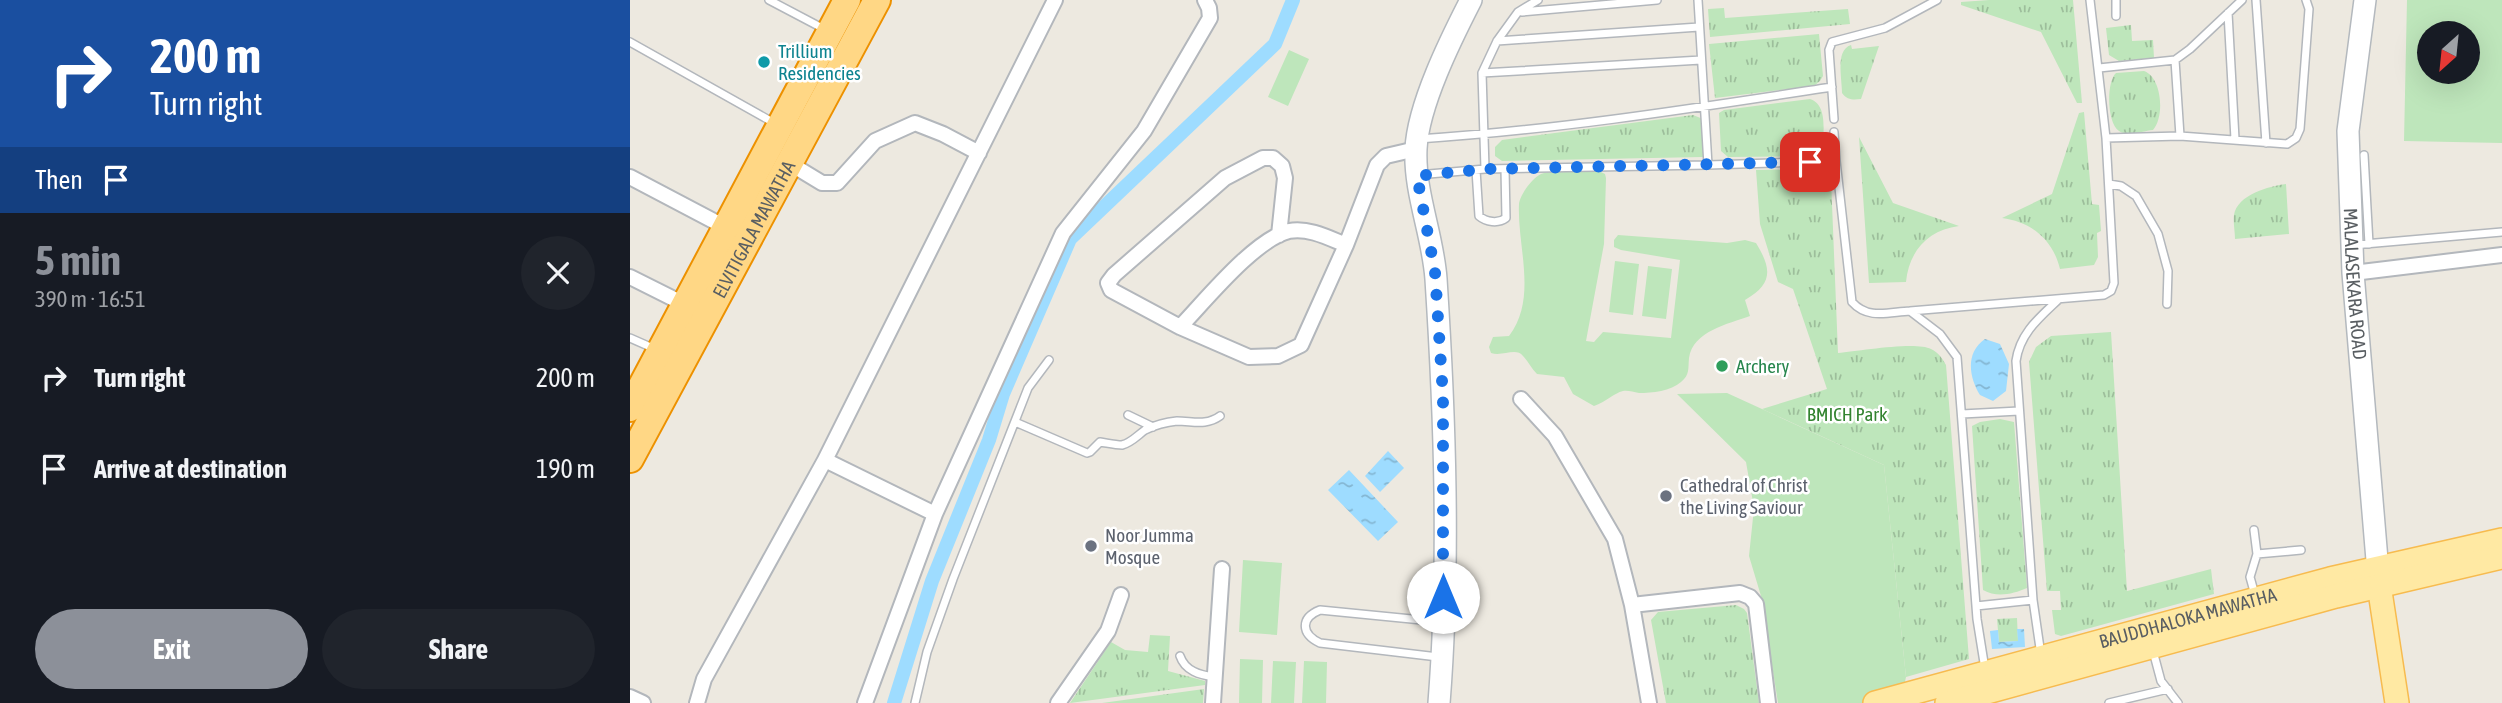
<!DOCTYPE html>
<meta charset="utf-8">
<style>
:root{--surface:#171b24;--page:#20242c;--text:#f1f3f6;--muted:#9ea1a6;--accent:#8c9099}
body{margin:0;font-family:"Asap Condensed",sans-serif;background:var(--page);color:var(--text);height:100vh;display:flex;flex-direction:column;font-size:26px;white-space:nowrap}
*{box-sizing:border-box;margin:0}
p{font-size:23px;color:var(--muted)}
.icon{flex:none;width:38px;height:38px;fill:none;stroke:currentColor;stroke-width:2;stroke-linecap:round;stroke-linejoin:round}
.map{position:relative;flex:1;overflow:hidden}
.drawer{display:flex;flex-direction:column;background:var(--surface);width:630px}
.drawer>*{flex:none}
.top-card{background:#1a4fa0;color:#fff;overflow:hidden}
.needle{width:46px;rotate:207deg}
.controls{position:absolute;left:1787px;top:21px;display:grid;gap:14px}
.controls a{display:grid;place-items:center;width:63px;height:63px;border-radius:50%;background:var(--surface);box-shadow:0 7px 28px #0002;font-size:35px}
.pin{position:absolute;display:grid;place-items:center;width:60px;height:60px;color:#fff;margin:-30px;border-radius:14px;box-shadow:0 4px 10px #0006}
.me{position:absolute;width:77px;margin:-38px;rotate:0deg;stroke-linejoin:round;filter:drop-shadow(0 0 5px #0008)}
.turn{display:flex;align-items:center;gap:24px;height:147px;padding:0 35px;font-size:32px}
.turn .icon{width:91px;height:91px;stroke-width:2.5}
.turn b{display:block;font-size:49px;line-height:60px}
.then{display:flex;align-items:center;height:66px;padding:0 35px;background:#0003;gap:14px;font-size:26px}
.round{display:grid;place-items:center;flex:none;width:74px;height:74px;border-radius:37px;background:var(--page)}
.head{display:flex;align-items:center;justify-content:space-between;height:119px;padding:0 35px}
h1{font-size:42px;font-weight:700;line-height:52px;color:var(--accent)}
.cta{display:flex;gap:14px;margin-top:auto;padding:14px 35px}
.cta a{flex:1;height:80px;border-radius:42px;background:var(--accent);color:#fff;font-size:28px;font-weight:700;line-height:80px;text-align:center}
.cta a+a{background:var(--page);color:var(--text)}
ul{padding:0;list-style:none}
li{display:flex;align-items:center;gap:21px;height:91px;padding:0 35px}
li div{flex:1}
li b{display:block;font-size:26px}
li em{font-style:normal}
main{display:flex;flex:1;min-height:0}
.map>svg:first-child{display:block}
.grass{fill:url(#grass-tufts)}
.garden{fill:#bee6bb;fill-rule:evenodd}
.water{fill:url(#water-ripples)}
.lines{fill:none;stroke-linecap:round;stroke-linejoin:round}
.canal{stroke:#9edcff;stroke-width:14}
.lane-casing{stroke:#b3b7bc;stroke-width:10}
.street-casing{stroke:#b3b7bc;stroke-width:18}
.secondary-casing{stroke:#b4b9be;stroke-width:24}
.primary-casing{stroke:#f7bb4f;stroke-width:26}
.highway-casing{stroke:#ed9100;stroke-width:30}
.lane{stroke:#fff;stroke-width:7}
.street{stroke:#fff;stroke-width:14}
.secondary{stroke:#fff;stroke-width:21}
.primary{stroke:#ffe9a3;stroke-width:23}
.highway{stroke:#ffd785;stroke-width:26}
.route{stroke:#1a73e8;stroke-width:12;stroke-dasharray:0 21.6}
.culture-dot{fill:#0f9aa8;stroke:#fff;stroke-width:2.5}
.leisure-dot{fill:#2e9e5b;stroke:#fff;stroke-width:2.5}
.worship-dot{fill:#6b7280;stroke:#fff;stroke-width:2.5}
.labels{text-anchor:middle;stroke-width:5;stroke-linejoin:round;paint-order:stroke}
.culture-label{font-size:19px;fill:#0d838f;stroke:#fff;text-anchor:start}
.street-label{font-size:19px;fill:#595e62;stroke:#fff}
.leisure-label{font-size:19px;fill:#27864d;stroke:#fff;text-anchor:start}
.park-label{font-size:19px;fill:#32832f;stroke:#fff}
.worship-label{font-size:19px;fill:#5b616d;stroke:#fff;text-anchor:start}
</style>
<main>
<section class="drawer">
<div class="top-card">
<div class="turn"><svg class="icon" aria-label="right" viewBox="0 0 24 24"><path d="M7 20v-9h11M14 6l5 5-5 5"/></svg><div><b>200 m</b>Turn right</div></div>
<div class="then">Then<svg class="icon" aria-label="arrive" viewBox="0 0 24 24"><path d="M6 21V4h12l-3 4 3 4H6"/></svg></div>
</div>
<div class="head"><div><h1>5 min</h1><p>390 m · 16:51</p></div><a class="round"><svg class="icon" aria-label="close" viewBox="0 0 24 24"><path d="M6 6l12 12M18 6L6 18"/></svg></a></div>
<ul>
<li><svg class="icon" aria-label="right" viewBox="0 0 24 24"><path d="M7 20v-9h11M14 6l5 5-5 5"/></svg><div><b>Turn right</b></div><em>200 m</em></li>
<li><svg class="icon" aria-label="arrive" viewBox="0 0 24 24"><path d="M6 21V4h12l-3 4 3 4H6"/></svg><div><b>Arrive at destination</b></div><em>190 m</em></li>
</ul>
<div class="cta"><a>Exit</a><a>Share</a></div>
</section>
<div class="map">
<svg width="1872" height="703" viewBox="0 0 1872 703">
<defs>
<pattern id="grass-tufts" width="24" height="20" patternUnits="userSpaceOnUse" patternTransform="scale(1.75)"><rect width="24" height="20" fill="#bee6bb"/><path d="M3 7l-1-3M5 7V3M7 7l1-3M15 17l-1-3M17 17v-4M19 17l1-3" fill="none" stroke="#9dbe9b"/></pattern>
<pattern id="water-ripples" width="26" height="14" patternUnits="userSpaceOnUse" patternTransform="scale(1.75)"><rect width="26" height="14" fill="#9edcff"/><path d="M2 4q2-2 4 0t4 0M15 11q2-2 4 0t4 0" fill="none" stroke="#84b6d2"/></pattern>
</defs>
<rect width="100%" height="100%" fill="#ede9e0"/>
<path class="grass" d="M 1359,0 L 1443,0 L 1452,103 L 1447,103 L 1411,32 L 1331,5 L 1331,2 Z
M 1094,8 L 1095,18 L 1218,9 L 1220,24 L 1080,37 L 1078,9 Z
M 1501,25 L 1502,41 L 1523,40 L 1524,58 L 1489,61 L 1479,55 L 1476,28 Z
M 1189,34 L 1193,76 L 1190,81 L 1184,86 L 1085,98 L 1079,44 Z
M 1221,45 L 1222,49 L 1249,46 L 1231,99 C 1223,100 1217,100 1212,93 C 1212,78 1205,50 1221,45 Z
M 1514,71 C 1532,77 1535,117 1523,130 C 1513,131 1497,137 1489,131 C 1477,124 1476,82 1486,73 Z
M 1180,99 C 1198,105 1193,131 1193,147 L 1184,156 L 1098,157 L 1091,151 L 1089,113 L 1094,110 Z
M 1454,112 L 1462,204 L 1469,205 L 1471,231 L 1467,233 L 1468,257 L 1464,265 L 1430,269 C 1423,240 1402,222 1372,218 L 1422,194 L 1449,113 Z
M 1063,115 L 1073,119 L 1075,154 L 1073,157 L 872,161 L 865,156 L 865,147 L 872,140 Z
M 1229,137 L 1263,203 L 1329,226 C 1298,230 1279,251 1276,282 L 1239,283 Z
M 1188,169 L 1197,173 L 1201,179 L 1208,353 C 1229,351 1286,341 1301,349 C 1309,353 1312,358 1316,365 L 1339,659 L 1276,677 L 1254,465 L 1132,409 L 1197,389 L 1163,289 L 1148,282 L 1130,224 L 1126,170 Z
M 1656,184 L 1659,234 L 1605,239 C 1605,232 1603,222 1604,215 C 1607,195 1639,186 1656,184 Z
M 1481,332 L 1497,591 L 1581,569 L 1584,594 L 1431,636 L 1425,634 L 1422,610 L 1431,610 L 1430,591 L 1417,591 L 1399,362 L 1406,347 L 1421,336 Z
M 1370,419 L 1384,422 L 1397,588 C 1383,594 1367,598 1353,590 L 1342,426 L 1350,422 Z
M 1106,605 L 1114,609 L 1117,613 L 1129,703 L 1036,703 L 1021,620 L 1028,612 Z
M 1387,618 L 1388,641 L 1369,642 L 1367,619 Z
M 520,635 L 540,636 L 538,671 L 575,681 L 575,685 L 440,703 L 481,642 L 495,650 L 518,652 Z
M 574,689 L 573,703 L 472,703 Z"/>
<path class="garden" d="M 1777,0 L 1872,0 L 1872,143 L 1774,141 ZM 1799,33 L 1838,33 L 1838,72 L 1799,72 Z
M 659,50 L 679,59 L 658,106 L 638,97 Z
M 971,172 L 975,174 L 976,178 L 974,244 L 956,341 L 964,342 L 973,332 L 1041,338 L 1050,260 L 991,250 L 984,247 L 984,240 L 988,235 L 1097,243 L 1115,240 L 1126,243 C 1142,269 1143,284 1115,300 L 1120,316 C 1098,324 1063,331 1059,358 C 1058,368 1060,375 1051,382 C 1041,391 1022,393 1009,393 C 1003,392 998,390 993,391 C 984,393 976,402 964,406 L 943,394 L 934,377 L 907,374 C 901,368 898,361 893,356 C 886,347 872,357 861,353 L 859,347 L 863,337 L 879,336 C 908,298 887,247 889,204 C 890,195 902,178 911,174 C 922,170 958,172 971,172 Z
M 985,261 L 1009,264 L 1003,315 L 979,312 Z
M 1018,266 L 1042,269 L 1036,319 L 1012,316 Z
M 1097,393 L 1254,465 L 1276,677 L 1273,691 L 1232,703 L 1148,703 L 1131,596 L 1119,556 L 1124,508 L 1116,462 L 1047,394 Z
M 613,560 L 652,563 L 647,635 L 609,632 Z
M 610,659 L 633,660 L 632,703 L 609,703 Z
M 643,661 L 666,662 L 664,703 L 641,703 Z
M 674,661 L 697,662 L 696,703 L 672,703 Z"/>
<path class="water" d="M 1355,339 L 1370,344 L 1379,364 L 1376,391 L 1363,401 L 1350,395 C 1339,377 1335,353 1355,339 Z
M 758,451 L 774,468 L 750,492 L 735,476 Z
M 719,470 L 768,522 L 748,541 L 698,490 Z
M 1387,629 L 1394,629 L 1395,647 L 1362,649 L 1360,631 L 1368,630 L 1369,642 L 1388,641 Z"/>
<g class="lines">
<path class="canal" d="M 264,703 L 302,581 L 359,440 L 373,394 L 440,239 L 645,44 L 663,0"/>
<g class="lane-casing">
<path id="lane" d="M 139,0 L 196,30
M 1068,0 L 1078,165 L 1206,161 L 1222,302 C 1238,320 1259,312 1280,311
M 1486,0 L 1486,16
M 1626,0 L 1636,143
M 892,12 L 1027,0
M 1598,13 L 1605,139
M 867,41 L 1069,27
M 0,42 L 146,124
M 1545,60 L 1550,136
M 1469,68 L 1545,60 L 1560,49 L 1612,0
M 852,73 L 1071,60
M 1204,119 L 1199,50 L 1202,42 L 1255,28 L 1307,0
M 1204,132 L 1206,161
M 1476,138 L 1550,136 L 1657,144 L 1666,138 L 1670,129 L 1679,9 L 1676,0
M 788,139 C 927,130 1065,108 1202,87
M 1734,155 L 1739,244
M 855,169 L 852,73 L 867,41 L 888,12 L 908,0
M 846,170 L 849,216 C 856,222 868,224 876,218 L 875,169
M 788,175 L 855,169 L 1078,165
M 1479,184 L 1491,186 L 1506,196 L 1528,234 L 1538,271 L 1537,304
M 1723,245 L 1872,232
M 0,338 L 25,349
M 1332,414 L 1389,411
M 498,415 L 523,427
M 385,422 L 457,453 L 460,452 L 470,442 C 477,443 485,445 492,445 C 501,443 508,435 515,430 C 525,425 537,422 547,421 C 563,421 576,426 590,416
M 1624,530 L 1627,554 L 1620,577 L 1625,595
M 1627,554 L 1671,550
M 1346,606 L 1403,600
M 1523,651 L 1531,681 L 1548,703
M 1411,655 L 1403,600 L 1386,361 C 1390,333 1409,318 1429,299
M 550,656 C 555,671 570,675 584,677
M 808,657 L 690,643 C 671,634 670,618 690,610 L 812,622
M 1355,669 L 1347,619 L 1327,357 L 1310,334 L 1280,311 L 1474,295 L 1481,291 L 1484,283 L 1476,138 L 1460,0
M 285,703 L 297,652 L 323,579 L 398,388 L 419,360
M 1479,703 L 1538,689"/>
</g>
<g class="street-casing">
<path id="street" d="M 159,163 L 192,183 L 207,183 L 245,141 L 285,123 L 313,134 L 349,153
M 0,177 L 95,227
M 649,235 L 655,178 L 652,166 L 643,158 L 633,158 L 595,178 L 484,275 L 478,283 L 481,290 L 550,327 L 619,357 L 648,356 L 671,345 L 716,245 L 747,165 L 756,156 L 786,149
M 1723,273 L 1872,255
M 0,277 L 56,305
M 550,327 C 575,301 625,239 659,231 C 678,227 699,238 716,245
M 891,399 L 925,436 L 985,539 L 1002,605 L 1019,703
M 195,460 L 305,514
M 1002,605 L 1110,593 L 1120,597 L 1126,604 L 1138,703
M 0,697 L 13,703
M 67,703 L 74,679 L 195,460 L 425,0
M 235,703 L 305,514 L 433,233 L 514,131 L 580,18 L 579,8 L 575,0
M 428,703 L 478,631 L 491,595
M 583,703 L 592,569"/>
</g>
<g class="secondary-casing">
<g id="secondary">
<path id="s1" d="M 1735,0 L 1718,131 L 1723,273 L 1749,584"/>
<path d="M 809,703 C 820,564 815,418 806,279 C 803,235 784,193 786,149 C 788,105 821,39 841,0"/>
</g>
</g>
<g class="primary-casing">
<g id="primary">
<path d="M 1749,585 L 1767,703"/>
<path id="s2" d="M 1245,703 L 1700,579 L 1872,540"/>
<path d="M 1317,703 L 1706,596 L 1872,557"/>
</g>
</g>
<g class="highway-casing">
<g id="highway">
<path d="M 0,408 L 217,0"/>
<path id="s3" d="M 0,459 L 247,0"/>
</g>
</g>
<use href="#lane" class="lane"/>
<use href="#street" class="street"/>
<use href="#secondary" class="secondary"/>
<use href="#primary" class="primary"/>
<use href="#highway" class="highway"/>
</g>
<g class="lines">
<path class="route" d="M 813,597 L 813,396 L 805,272 L 787,176 L 855,169 L 1180,162"/>
</g>
<circle class="culture-dot" cx="134" cy="62" r="7"/>
<circle class="leisure-dot" cx="1092" cy="366" r="7"/>
<g class="worship-dot">
<circle cx="1036" cy="496" r="7"/>
<circle cx="461" cy="546" r="7"/>
</g>
<g class="labels">
<g class="culture-label">
<text x="148" y="58">Trillium<tspan x="148" dy="22">Residencies</tspan></text>
</g>
<g class="street-label">
<text dy="7" stroke="none"><textPath href="#s3" startOffset="261">ELVITIGALA MAWATHA</textPath></text>
<text dy="7" stroke="none"><textPath href="#s1" startOffset="285">MALALASEKARA ROAD</textPath></text>
<text dy="7" stroke="none"><textPath href="#s2" startOffset="324">BAUDDHALOKA MAWATHA</textPath></text>
</g>
<g class="leisure-label">
<text x="1106" y="373">Archery</text>
</g>
<g class="park-label">
<text x="1217" y="421">BMICH Park</text>
</g>
<g class="worship-label">
<text x="1050" y="492">Cathedral of Christ<tspan x="1050" dy="22">the Living Saviour</tspan></text>
<text x="475" y="542">Noor Jumma<tspan x="475" dy="22">Mosque</tspan></text>
</g>
</g>
</svg>
<div class="controls">
<a><svg class="needle" viewBox="-14 -14 28 28"><path d="M0-13l5 13h-10z" fill="#e53935"/><path d="M0 13l5-13h-10z" fill="#9ea1a6"/></svg></a>
</div>
<div class="pin" style="left:1180px;top:162px;background:#d93025"><svg class="icon" aria-label="arrive" viewBox="0 0 24 24"><path d="M6 21V4h12l-3 4 3 4H6"/></svg></div>
<svg class="me" style="left:813px;top:597px" viewBox="-20 -20 40 40"><circle r="19" fill="#fff"/><path d="M0-13L10 11 0 6-10 11z" fill="#1a73e8"/></svg>
</div>
</main>
